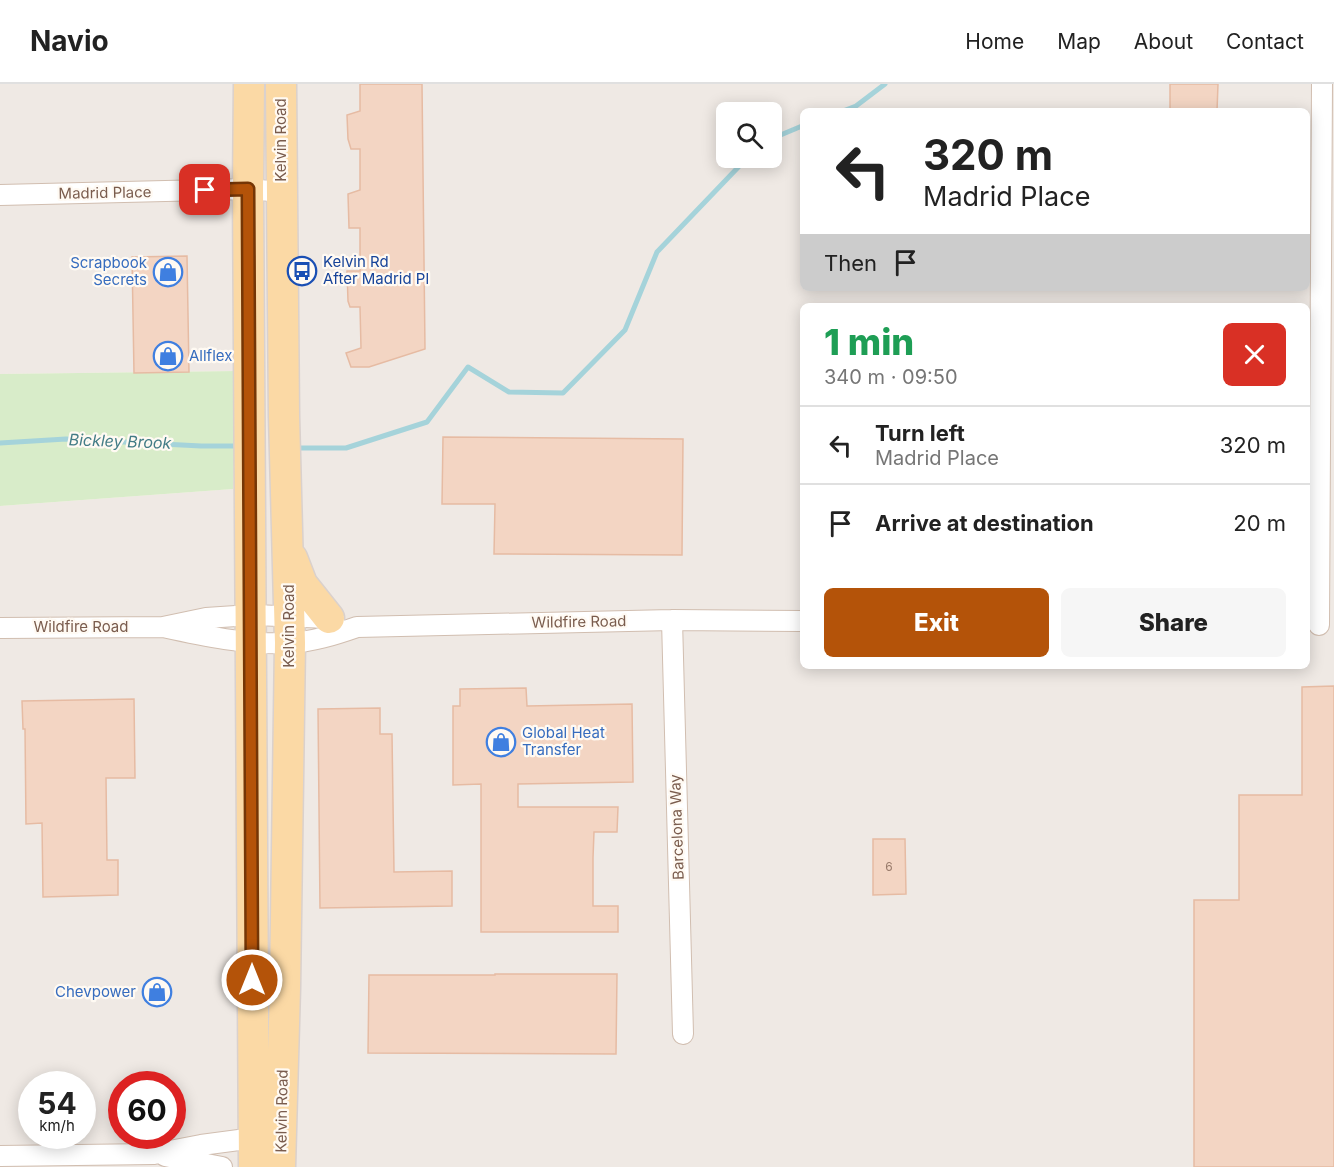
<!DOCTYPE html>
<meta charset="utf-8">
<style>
:root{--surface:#fff;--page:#f6f6f6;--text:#222;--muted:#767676;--line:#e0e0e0;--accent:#b45309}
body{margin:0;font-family:Inter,sans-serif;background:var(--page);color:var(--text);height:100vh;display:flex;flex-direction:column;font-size:22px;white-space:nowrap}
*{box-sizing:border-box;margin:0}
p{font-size:20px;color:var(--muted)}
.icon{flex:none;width:33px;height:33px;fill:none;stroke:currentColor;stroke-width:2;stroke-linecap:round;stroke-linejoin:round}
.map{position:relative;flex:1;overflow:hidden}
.details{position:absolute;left:800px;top:219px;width:510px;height:366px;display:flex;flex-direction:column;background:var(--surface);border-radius:9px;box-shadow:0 3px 15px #0003}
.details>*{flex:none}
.banner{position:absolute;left:800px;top:24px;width:510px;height:183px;border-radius:9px;box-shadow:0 3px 15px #0003;background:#fff;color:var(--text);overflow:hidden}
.tools{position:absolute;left:716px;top:18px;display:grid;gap:12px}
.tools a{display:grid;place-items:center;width:66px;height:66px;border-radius:9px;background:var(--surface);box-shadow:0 3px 15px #0003;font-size:30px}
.speed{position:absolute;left:18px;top:987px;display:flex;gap:12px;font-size:30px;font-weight:700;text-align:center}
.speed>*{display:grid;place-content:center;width:78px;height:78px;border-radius:50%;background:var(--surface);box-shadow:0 3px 15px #0003;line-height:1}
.speed small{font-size:15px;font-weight:400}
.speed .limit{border:9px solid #d22;background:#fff;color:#111}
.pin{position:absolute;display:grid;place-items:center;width:51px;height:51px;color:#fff;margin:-26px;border-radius:12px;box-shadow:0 3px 9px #0006}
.me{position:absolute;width:66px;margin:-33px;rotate:0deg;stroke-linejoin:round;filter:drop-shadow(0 0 4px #0008)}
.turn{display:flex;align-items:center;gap:21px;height:126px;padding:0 24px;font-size:27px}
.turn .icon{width:78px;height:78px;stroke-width:2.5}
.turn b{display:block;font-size:42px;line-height:51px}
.then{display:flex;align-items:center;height:57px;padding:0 24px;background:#0003;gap:12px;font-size:22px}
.round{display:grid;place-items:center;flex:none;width:63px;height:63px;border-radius:9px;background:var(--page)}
.overview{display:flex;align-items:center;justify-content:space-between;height:102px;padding:0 24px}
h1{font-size:36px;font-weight:800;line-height:45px;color:#1e9e55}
.cta{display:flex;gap:12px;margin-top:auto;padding:12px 24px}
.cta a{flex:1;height:69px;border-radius:9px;background:var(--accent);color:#fff;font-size:24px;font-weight:800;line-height:69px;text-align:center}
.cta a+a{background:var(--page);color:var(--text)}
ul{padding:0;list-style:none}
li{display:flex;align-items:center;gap:18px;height:78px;padding:0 24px;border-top:2px solid var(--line)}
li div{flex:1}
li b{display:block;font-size:22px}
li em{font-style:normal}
header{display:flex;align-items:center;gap:36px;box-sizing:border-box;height:84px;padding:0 30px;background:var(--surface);border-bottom:2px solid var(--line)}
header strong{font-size:28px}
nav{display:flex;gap:33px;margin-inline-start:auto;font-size:21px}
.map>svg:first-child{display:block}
.industrial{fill:#efe9e4;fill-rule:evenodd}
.green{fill:#d8ecc9}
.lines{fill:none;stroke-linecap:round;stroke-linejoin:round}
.stream{stroke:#a5d3da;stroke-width:5}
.building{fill:#f3d5c3;stroke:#e6bba3;stroke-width:1.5}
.minor-casing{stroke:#d1beb0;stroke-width:22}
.primary-casing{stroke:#dad1cd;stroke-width:33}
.minor{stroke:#fff;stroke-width:20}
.primary{stroke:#fbd9a5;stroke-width:30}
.route-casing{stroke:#753606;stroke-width:15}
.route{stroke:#b45309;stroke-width:10}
.labels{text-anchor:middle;stroke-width:4.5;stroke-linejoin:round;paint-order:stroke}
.number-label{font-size:12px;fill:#987a6a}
.street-label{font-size:15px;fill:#7a5c4d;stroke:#fffaf3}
.transit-label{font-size:15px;fill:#164399;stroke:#fffaf3;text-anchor:start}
.shop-label{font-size:15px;fill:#366cbe;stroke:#fffaf3;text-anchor:end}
.water-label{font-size:16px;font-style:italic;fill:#437c86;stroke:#fffaf3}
</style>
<header>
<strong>Navio</strong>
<nav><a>Home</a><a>Map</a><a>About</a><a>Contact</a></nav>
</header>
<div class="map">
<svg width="1334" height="1083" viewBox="0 0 1334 1083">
<rect width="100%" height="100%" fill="#fdf6ec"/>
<path class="industrial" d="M 0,0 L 1334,0 L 1334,1083 L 0,1083 L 0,422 L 233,405 L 236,287 L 0,290 ZM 802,27 L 1306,27 L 1306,204 L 802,204 ZM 726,28 L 771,28 L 771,74 L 726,74 ZM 802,222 L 1306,222 L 1306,582 L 802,582 ZM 32,1000 L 82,1000 L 82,1052 L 32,1052 ZM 122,1000 L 172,1000 L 172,1052 L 122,1052 Z"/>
<path class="green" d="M 237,287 L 233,405 L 0,422 L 0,290 Z"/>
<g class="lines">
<path class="stream" d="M 843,27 L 856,22 L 885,0
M 771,55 L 802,42
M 0,359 L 66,355 L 201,362 L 240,362
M 294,364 L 346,364 L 427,338 L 468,283 L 509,308 L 563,309 L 625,246 L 657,168 L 747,74"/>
</g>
<path class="building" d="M 360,0 L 422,0 L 425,265 L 369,283 L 351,283 L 346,269 L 361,264 L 360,223 L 350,223 L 348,217 L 347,187 L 360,187 L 360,144 L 349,144 L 348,110 L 360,106 L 360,65 L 351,65 L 348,55 L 347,31 L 360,27 Z
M 1170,0 L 1218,0 L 1217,27 L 1170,27 Z
M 187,172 L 189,288 L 134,289 L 132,173 Z
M 443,353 L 683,355 L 682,471 L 494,470 L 495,420 L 442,420 Z
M 1334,602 L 1334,1083 L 1194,1083 L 1194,816 L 1239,816 L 1239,711 L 1302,711 L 1302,603 Z
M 526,604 L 527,622 L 632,620 L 633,698 L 518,700 L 518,723 L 618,723 L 617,748 L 594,748 L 593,774 L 593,822 L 618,822 L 618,848 L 481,848 L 481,700 L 453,701 L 453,622 L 460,622 L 460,605 Z
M 134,615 L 135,694 L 106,694 L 107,776 L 118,776 L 118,811 L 43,813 L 42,739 L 26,740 L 25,645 L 23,645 L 22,617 Z
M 380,624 L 380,650 L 392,650 L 394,788 L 452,787 L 452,822 L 320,824 L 318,625 Z
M 873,755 L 905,755 L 906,810 L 873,811 Z
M 495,890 L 617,890 L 616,970 L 368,969 L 369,891 L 495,891 Z"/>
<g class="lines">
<g class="minor-casing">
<path id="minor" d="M 0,111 L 248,105 L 281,108
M 672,536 L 683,950
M 1319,541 L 1322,0
M 163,543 C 204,552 246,561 288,559 C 312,558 334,551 357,543 L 672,536 L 802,537
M 0,544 L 163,543 L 206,534 L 251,531 L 329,534 L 334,536
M 0,1072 L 154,1070 L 201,1061 L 254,1054 L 266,1054
M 165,1072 L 222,1083"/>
</g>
<g class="primary-casing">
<path id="primary" d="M 249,0 L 248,105 L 254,1083
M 292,474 L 302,500 L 329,534
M 280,1083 L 285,904 L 290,559 L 284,332 L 281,0"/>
</g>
<use href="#minor" class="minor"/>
<use href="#primary" class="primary"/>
</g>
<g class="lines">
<g class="route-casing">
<path id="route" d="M 205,106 L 248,105 L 252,896"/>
</g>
<use href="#route" class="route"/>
</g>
<defs>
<g id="bus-ring" transform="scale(1.5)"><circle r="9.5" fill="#fffaf3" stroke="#1a4fb4" stroke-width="1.5"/><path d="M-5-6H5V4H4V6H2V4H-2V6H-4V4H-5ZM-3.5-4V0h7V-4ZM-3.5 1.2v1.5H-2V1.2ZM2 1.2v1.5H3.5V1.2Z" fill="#1a4fb4"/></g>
<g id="shop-ring" transform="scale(1.5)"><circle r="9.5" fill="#fffaf3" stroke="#3f7fe0" stroke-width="1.5"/><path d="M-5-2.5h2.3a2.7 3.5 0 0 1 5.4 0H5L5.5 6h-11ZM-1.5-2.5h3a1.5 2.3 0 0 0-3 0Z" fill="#3f7fe0"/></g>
</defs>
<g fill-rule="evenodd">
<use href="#bus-ring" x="302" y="187"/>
<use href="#shop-ring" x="168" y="188"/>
<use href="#shop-ring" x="168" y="272"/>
<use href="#shop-ring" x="501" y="658"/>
<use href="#shop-ring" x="157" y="908"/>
</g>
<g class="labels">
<g class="number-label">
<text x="889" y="787">6</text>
</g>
<g class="street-label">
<text transform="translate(281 56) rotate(-90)" y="5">Kelvin Road</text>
<text transform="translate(105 109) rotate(-1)" y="5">Madrid Place</text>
<text transform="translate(579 538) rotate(-1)" y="5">Wildfire Road</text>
<text transform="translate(289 542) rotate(-90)" y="5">Kelvin Road</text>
<text x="81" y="548">Wildfire Road</text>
<text transform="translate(677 743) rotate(-92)" y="5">Barcelona Way</text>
<text transform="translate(282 1027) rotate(-89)" y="5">Kelvin Road</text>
</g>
<g class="transit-label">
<text x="323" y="183">Kelvin Rd<tspan x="323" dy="17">After Madrid Pl</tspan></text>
</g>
<g class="shop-label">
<text x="147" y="184">Scrapbook<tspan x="147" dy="17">Secrets</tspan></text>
<text x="189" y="277" text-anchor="start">Allflex</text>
<text x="522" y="654" text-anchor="start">Global Heat<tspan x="522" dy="17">Transfer</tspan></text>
<text x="136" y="913">Chevpower</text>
</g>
<g class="water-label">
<text transform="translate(120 357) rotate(2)" y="6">Bickley Brook</text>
</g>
</g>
</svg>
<div class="tools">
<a><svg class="icon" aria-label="search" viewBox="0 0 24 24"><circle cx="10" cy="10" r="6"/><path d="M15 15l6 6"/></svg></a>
</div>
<div class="speed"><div>54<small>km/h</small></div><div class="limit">60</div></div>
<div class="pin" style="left:205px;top:106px;background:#d93025"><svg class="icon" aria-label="arrive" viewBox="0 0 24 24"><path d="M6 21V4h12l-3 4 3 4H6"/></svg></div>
<svg class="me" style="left:252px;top:896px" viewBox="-20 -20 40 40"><circle r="17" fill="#b45309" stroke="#fff" stroke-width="3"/><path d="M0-11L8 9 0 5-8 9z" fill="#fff"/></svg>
<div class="banner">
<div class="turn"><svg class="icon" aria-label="left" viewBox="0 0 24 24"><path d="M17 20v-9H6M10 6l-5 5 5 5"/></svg><div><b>320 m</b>Madrid Place</div></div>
<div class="then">Then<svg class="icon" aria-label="arrive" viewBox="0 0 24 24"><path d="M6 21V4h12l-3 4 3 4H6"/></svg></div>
</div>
<section class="details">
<div class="overview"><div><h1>1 min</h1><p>340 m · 09:50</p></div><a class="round" style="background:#d93025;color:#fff"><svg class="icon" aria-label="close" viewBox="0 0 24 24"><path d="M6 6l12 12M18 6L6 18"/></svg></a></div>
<ul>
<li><svg class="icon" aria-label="left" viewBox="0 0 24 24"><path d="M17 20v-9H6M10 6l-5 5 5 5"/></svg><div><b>Turn left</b><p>Madrid Place</p></div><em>320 m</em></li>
<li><svg class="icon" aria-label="arrive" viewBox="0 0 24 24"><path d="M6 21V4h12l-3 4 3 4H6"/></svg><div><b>Arrive at destination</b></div><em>20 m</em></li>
</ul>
<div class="cta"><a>Exit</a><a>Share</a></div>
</section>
</div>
